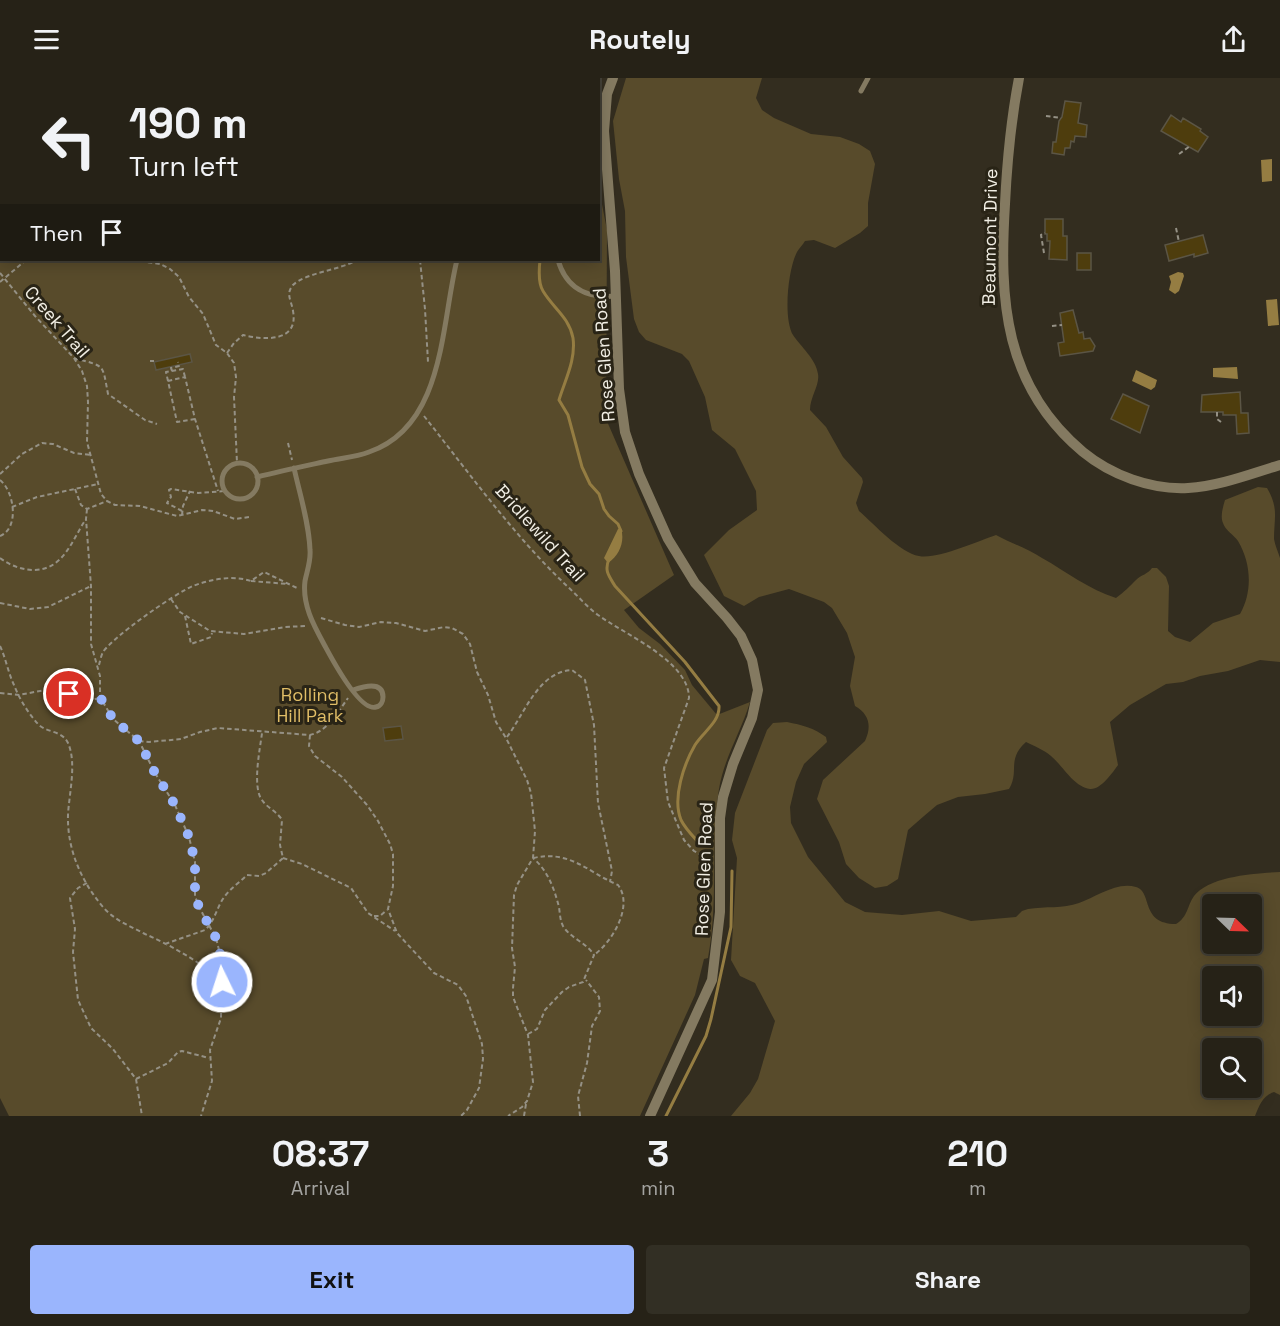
<!DOCTYPE html>
<style>
:root{--surface:#262217;--page:#322f24;--text:#f1f3f6;--muted:#a4a4a1;--line:#423f36;--accent:#9ab5fd}
body{margin:0;font-family:"Space Grotesk",sans-serif;background:var(--page);color:var(--text);height:100vh;display:flex;flex-direction:column;font-size:22px;white-space:nowrap}
*{box-sizing:border-box;margin:0}
p{font-size:20px;color:var(--muted)}
.icon{flex:none;width:33px;height:33px;fill:none;stroke:currentColor;stroke-width:2;stroke-linecap:round;stroke-linejoin:round}
.map{position:relative;height:1038px;overflow:hidden}
.drawer{display:flex;flex-direction:column;background:var(--surface);flex:1}
.drawer>*{flex:none}
.top-card{position:absolute;left:0px;top:0px;width:600px;height:183px;box-shadow:0 3px 15px #0003,0 0 0 2px var(--line);background:#262217;color:var(--text);overflow:hidden}
.needle{width:39px;rotate:113deg}
.fabs{position:absolute;left:1202px;top:816px;display:grid;gap:12px}
.fabs a{display:grid;place-items:center;width:60px;height:60px;border-radius:6px;background:var(--surface);box-shadow:0 3px 15px #0003,0 0 0 2px var(--line);font-size:30px}
.pin{position:absolute;display:grid;place-items:center;width:51px;height:51px;color:#fff;margin:-26px;border:3px solid #fff;border-radius:50%;box-shadow:0 2px 6px #0007}
.me{position:absolute;width:66px;margin:-33px;rotate:356deg;stroke-linejoin:round;filter:drop-shadow(0 0 4px #0008)}
.turn{display:flex;align-items:center;gap:21px;height:126px;padding:0 30px;font-size:27px}
.turn .icon{width:78px;height:78px;stroke-width:2.5}
.turn b{display:block;font-size:42px;line-height:51px}
.then{display:flex;align-items:center;height:57px;padding:0 30px;background:#0003;gap:12px;font-size:22px}
.eta{display:flex;justify-content:space-evenly;align-items:center;height:102px;text-align:center}
.eta b{font-size:36px;font-weight:700;line-height:42px}
.button{display:flex;gap:12px;margin-top:auto;padding:12px 30px}
.button a{flex:1;height:69px;border-radius:6px;background:var(--accent);color:#111;font-size:24px;font-weight:700;line-height:69px;text-align:center}
.button a+a{background:var(--page);color:var(--text)}
header{display:flex;justify-content:space-between;align-items:center;height:78px;padding:0 30px;background:var(--surface);font-size:27px;font-weight:700}
.map>svg:first-child{display:block}
.green{fill:#584b2b;fill-rule:evenodd}
.water{fill:#957d42}
.lines{fill:none;stroke-linecap:round;stroke-linejoin:round}
.stream{stroke:#957d42;stroke-width:3}
.building{fill:#4e3d0d;stroke:#5b5545;stroke-width:1.5}
.path{stroke:#959185;stroke-width:2;stroke-dasharray:4.5 3;stroke-linecap:butt}
.service{stroke:#847a61;stroke-width:5}
.minor{stroke:#847a61;stroke-width:10}
.route{stroke:#9ab5fd;stroke-width:10;stroke-dasharray:0 18}
.labels{text-anchor:middle;stroke-width:6;stroke-linejoin:round;paint-order:stroke}
.street-label{font-size:18px;fill:#f1eee4;stroke:#292416}
.park-label{font-size:18px;fill:#e1be67;stroke:#292416}
</style>
<header><svg class="icon" aria-label="menu" viewBox="0 0 24 24"><path d="M4 6h16M4 12h16M4 18h16"/></svg>Routely<svg class="icon" aria-label="share" viewBox="0 0 24 24"><path d="M12 15V3M7 8l5-5 5 5M5 13v7h14v-7"/></svg></header>
<div class="map">
<svg width="1280" height="1038" viewBox="0 0 1280 1038">
<rect width="100%" height="100%" fill="#332d1f"/>
<path class="green" d="M 391,0 L 553,0 L 578,1 L 391,2 Z
M 626,0 L 762,0 L 756,20 L 762,32 L 774,40 L 811,56 L 840,59 L 859,66 L 870,73 L 875,86 L 868,125 L 868,148 L 860,155 L 835,170 L 814,162 L 805,163 C 803,167 799,170 797,174 C 788,191 783,240 793,257 C 801,269 816,281 818,296 C 820,307 810,319 810,332 L 826,349 L 843,379 L 862,400 L 863,404 L 856,425 L 859,433 C 874,446 900,475 919,478 C 936,482 978,463 996,457 C 1011,465 1028,471 1042,480 C 1067,494 1088,511 1116,520 C 1124,514 1129,509 1136,502 C 1141,497 1148,496 1152,490 L 1157,490 L 1166,499 L 1169,508 L 1168,553 L 1175,559 L 1190,564 L 1213,545 L 1240,536 C 1253,513 1251,485 1238,463 C 1234,457 1225,452 1223,445 C 1220,438 1223,429 1225,422 L 1258,409 L 1267,410 C 1279,430 1274,440 1274,461 C 1275,467 1278,474 1280,480 L 1280,584 L 1260,582 L 1228,593 L 1200,598 L 1183,604 L 1166,606 L 1130,627 L 1110,644 L 1118,687 C 1113,694 1101,712 1090,711 C 1074,709 1063,688 1051,678 C 1044,672 1034,668 1026,664 C 1006,682 1020,693 1009,711 L 985,716 L 958,719 L 937,727 L 924,738 L 908,752 L 898,801 L 887,808 L 875,810 L 859,800 L 846,786 L 839,764 L 817,721 L 823,702 L 865,663 C 872,648 869,636 855,628 L 850,608 L 855,579 L 847,555 L 832,530 L 824,524 L 789,511 L 759,519 L 744,528 L 724,518 L 704,477 L 729,452 L 757,432 L 756,413 L 735,371 L 712,352 L 705,319 L 689,283 L 682,276 L 646,262 L 639,254 L 634,241 L 626,179 L 625,133 L 619,101 L 613,43 Z
M 0,72 L 1,72 L 2,182 L 598,182 L 599,111 L 607,152 L 606,341 L 674,497 L 624,532 L 639,550 L 660,566 L 685,592 L 692,607 L 717,637 L 750,624 C 741,654 724,680 719,711 C 710,766 719,823 708,880 L 704,881 L 695,917 L 640,1038 L 9,1038 L 0,1020 Z
M 787,644 C 802,647 814,650 826,659 L 827,664 L 804,686 L 796,704 L 790,729 L 791,745 L 808,779 L 845,824 L 865,834 L 902,837 L 939,833 L 971,843 L 1016,839 L 1022,833 L 1028,831 C 1045,828 1063,831 1079,825 C 1096,819 1117,803 1136,809 C 1153,814 1140,846 1176,846 C 1188,839 1187,828 1194,818 C 1209,798 1256,795 1280,794 L 1280,1017 L 1274,1014 C 1263,1017 1259,1028 1255,1038 L 731,1038 L 750,1015 L 758,1001 L 775,943 L 755,905 L 740,898 L 731,882 L 737,780 L 732,762 L 735,735 L 767,652 L 773,645 ZM 1212,826 L 1251,826 L 1251,866 L 1212,866 ZM 1212,898 L 1251,898 L 1251,938 L 1212,938 ZM 1212,970 L 1251,970 L 1251,1010 L 1212,1010 Z"/>
<path class="water" d="M 1272,81 L 1272,103 L 1262,104 L 1261,82 Z
M 1178,194 L 1183,195 L 1184,198 L 1179,213 L 1175,216 L 1169,212 L 1171,204 L 1169,198 Z
M 1277,221 L 1279,247 L 1268,248 L 1266,222 Z
M 1237,289 L 1238,301 L 1213,299 L 1213,290 Z
M 1136,292 L 1157,302 L 1155,309 L 1151,312 L 1132,303 Z
M 621,450 C 625,463 620,477 608,485 L 604,480 L 618,451 Z"/>
<g class="lines">
<path class="stream" d="M 527,0 L 527,2
M 540,182 C 539,191 538,205 543,213 C 553,230 569,239 573,260 C 576,282 565,302 559,322 L 568,337 L 582,389 L 590,406 L 599,416 L 604,431 L 609,438 L 618,446 L 621,453
M 609,481 C 604,493 609,498 615,508 L 685,584 L 719,628 C 720,644 703,654 695,667 C 684,686 672,720 681,742 C 686,752 694,759 701,767
M 666,1038 L 706,958 L 711,941 L 731,849 L 732,793"/>
</g>
<path class="building" d="M 1065,23 L 1081,25 L 1078,45 L 1087,47 L 1086,59 L 1075,58 L 1074,64 L 1071,63 L 1070,70 L 1065,70 L 1064,77 L 1052,75 L 1053,64 L 1056,64 L 1059,43 L 1062,39 Z
M 1171,37 L 1181,44 L 1183,40 L 1201,51 L 1200,53 L 1208,59 L 1198,74 L 1161,53 Z
M 1045,141 L 1063,141 L 1063,158 L 1067,158 L 1067,182 L 1049,181 L 1050,163 L 1047,163 L 1047,156 L 1045,156 Z
M 1203,157 L 1208,175 L 1194,179 L 1194,176 L 1169,183 L 1165,167 Z
M 1077,175 L 1091,175 L 1091,192 L 1077,192 Z
M 1073,232 L 1079,255 L 1083,254 L 1084,261 L 1090,260 L 1095,268 L 1093,273 L 1060,278 L 1058,265 L 1064,264 L 1060,235 Z
M 190,276 L 192,284 L 156,292 L 154,284 Z
M 1240,314 L 1241,335 L 1248,335 L 1249,355 L 1237,356 L 1236,337 L 1223,337 L 1223,334 L 1201,334 L 1202,317 Z
M 1123,316 L 1149,328 L 1140,355 L 1111,341 Z
M 401,648 L 403,661 L 385,663 L 383,650 Z"/>
<g class="lines">
<path class="path" d="M 392,0 L 393,2
M 1046,38 L 1061,40
M 1179,76 L 1190,68
M 1176,150 L 1179,164
M 1044,175 L 1041,157 L 1045,155
M 0,181 L 2,181
M 133,182 L 160,186 L 170,191 L 179,199 L 189,219 L 203,236 L 216,267 L 227,275 L 234,285 L 236,299 L 234,319 L 237,385
M 420,182 L 425,231 L 428,284
M 0,195 L 35,238 L 74,280 L 82,293 L 87,308 L 88,324 L 87,364 L 101,416 L 107,423 L 115,427 L 140,428 L 177,438 L 202,432 L 213,433 L 235,441 L 249,439
M 0,204 L 26,182
M 1052,248 L 1062,247
M 227,275 L 234,265 L 243,257 C 263,262 299,265 293,233 C 292,224 285,216 293,207 C 305,195 340,192 357,182
M 74,280 C 106,289 102,285 108,316 L 145,342 L 157,346
M 150,283 L 154,283
M 172,293 L 171,290 L 179,288 L 178,284
M 168,303 L 166,294 L 183,291 L 185,299
M 1217,334 L 1217,341 L 1221,344
M 424,338 C 470,396 514,458 568,509 C 578,518 587,529 598,537 C 624,556 689,583 689,620 L 664,690 L 668,724 L 684,762 L 694,773 L 710,782
M 195,341 L 177,344 L 168,303 L 185,299 L 195,341 L 218,413
M 288,365 L 292,382
M 0,396 L 22,376 L 42,365 L 53,366 L 74,375 L 91,377
M 0,402 C 14,413 20,450 0,458
M 75,411 L 81,427 L 87,431 L 107,423
M 12,429 L 37,419 L 98,406
M 87,431 L 86,441 L 91,508 L 91,566 L 100,598 L 100,619 L 113,641 L 139,663 L 155,695 L 175,727 L 189,759 L 195,784 L 195,818 L 199,829 L 216,860 L 222,884 L 221,940 L 210,972 L 212,1003 L 201,1038
M 182,433 L 167,425 L 171,419 L 169,412 L 171,411 L 198,415 L 225,413
M 182,437 L 183,428 L 190,413
M 0,480 C 11,488 22,492 35,492 C 64,491 72,462 86,441
M 251,503 L 287,506
M 171,521 L 180,534 L 210,553 L 244,556 L 285,549 L 306,548
M 0,525 L 30,531 L 48,529 L 91,508
M 185,538 L 191,566 L 211,559 L 212,555
M 321,540 L 345,547 L 359,549 L 381,544 L 396,545 L 425,553 L 444,549 L 452,550 L 463,556 L 470,566 L 477,594 L 488,617 L 496,644 L 506,660 L 527,702 L 531,715 L 535,753 L 533,780 L 517,807 L 514,817 L 512,870 L 515,889 L 513,910 L 513,919 L 528,957 L 533,1004 L 527,1023 L 522,1029 L 508,1038
M 0,568 C 6,581 8,594 14,607 C 19,620 28,635 38,646 C 46,655 62,652 68,665 C 77,685 69,716 68,737 C 67,771 81,803 103,829 C 114,842 130,848 145,856 C 172,868 201,884 222,904
M 99,587 C 100,583 101,578 103,574 C 114,558 174,516 193,508 C 211,501 232,497 251,503 L 264,494 L 297,510
M 0,615 L 19,617 L 50,611 L 88,623 L 99,620
M 310,657 L 309,668 L 315,678 L 342,699 L 367,727 L 378,743 L 390,766 L 393,776 L 393,808 L 388,831 L 397,855 L 434,895 L 458,907 L 466,918 L 482,966 L 483,981 L 479,1010 L 467,1032 L 461,1038
M 507,659 C 525,635 538,594 572,592 L 585,602 L 594,647 L 598,725 L 612,793 L 610,804
M 139,663 L 149,664 L 181,661 L 200,654 L 218,650 L 310,657 C 328,653 338,634 348,620
M 283,780 L 302,786 L 351,810 L 368,835 L 395,853
M 533,780 C 570,772 586,793 618,807 C 634,828 612,864 594,877
M 87,805 L 78,810 L 70,820 L 75,851 L 73,874 L 78,922 L 91,950 L 113,971 L 136,1001 L 142,1038
M 374,838 L 380,838 L 387,832
M 165,866 L 205,852 C 215,843 217,828 225,818 C 231,810 240,804 247,797 L 259,798 L 266,795 L 283,780 L 280,767 L 282,742 C 277,733 267,730 262,722 C 252,709 260,671 262,655
M 528,956 L 537,951 L 545,932 L 562,914 L 569,909 L 583,904 L 594,877 C 587,865 570,860 563,848 C 560,842 560,836 559,829 C 554,810 548,793 533,780
M 136,1001 L 168,985 L 178,974 L 182,973 L 209,980
M 524,1038 L 526,1026
M 580,1038 L 578,1018 L 587,985 L 592,948 L 600,933 L 599,919 L 586,902"/>
<path class="service" d="M 861,13 L 868,0
M 558,182 C 566,210 587,221 616,218
M222 403a18 18 0 1 1 36 0a18 18 0 1 1-36 0Z
M 294,390 C 300,417 309,445 310,472 C 311,483 307,493 305,503 C 302,527 314,548 325,568 C 332,581 360,634 376,629 C 381,628 383,623 383,619 C 383,602 362,609 353,612
M 257,399 C 281,393 305,388 328,383 C 342,380 356,379 369,374 C 445,348 441,246 457,182"/>
<path class="minor" d="M 613,0 L 607,16 L 604,53 L 615,193 L 619,311 L 625,354 L 639,396 L 668,461 L 695,505 L 727,540 L 741,558 L 752,582 L 758,612 L 752,640 L 733,686 L 723,719 L 720,740 L 720,834 L 712,902 L 650,1038
M 1019,0 C 1011,42 1007,84 1005,126 C 999,222 1004,308 1083,374 C 1111,397 1151,412 1188,410 C 1220,408 1250,396 1280,387"/>
</g>
<g class="lines">
<path class="route" d="M 69,616 L 88,623 L 100,619 L 113,641 L 139,663 L 155,695 L 175,727 L 189,759 L 195,784 L 195,818 L 199,829 L 216,860 L 222,884 L 222,904"/>
</g>
<g class="labels">
<g class="street-label">
<text transform="translate(990 159) rotate(-89)" y="6">Beaumont Drive</text>
<text transform="translate(57 244) rotate(49)" y="6">Creek Trail</text>
<text transform="translate(604 277) rotate(-94)" y="6">Rose Glen Road</text>
<text transform="translate(540 455) rotate(48)" y="6">Bridlewild Trail</text>
<text transform="translate(704 791) rotate(-88)" y="6">Rose Glen Road</text>
</g>
<g class="park-label">
<text x="310" y="623">Rolling<tspan x="310" dy="21">Hill Park</tspan></text>
</g>
</g>
</svg>
<div class="fabs">
<a><svg class="needle" viewBox="-14 -14 28 28"><path d="M0-13l5 13h-10z" fill="#e53935"/><path d="M0 13l5-13h-10z" fill="#a4a4a1"/></svg></a>
<a><svg class="icon" aria-label="sound" viewBox="0 0 24 24"><path d="M4 9h4l5-4v14l-5-4H4zM17 9q2 3 0 6"/></svg></a>
<a><svg class="icon" aria-label="search" viewBox="0 0 24 24"><circle cx="10" cy="10" r="6"/><path d="M15 15l6 6"/></svg></a>
</div>
<div class="pin" style="left:69px;top:616px;background:#d93025"><svg class="icon" aria-label="arrive" viewBox="0 0 24 24"><path d="M6 21V4h12l-3 4 3 4H6"/></svg></div>
<svg class="me" style="left:222px;top:904px" viewBox="-20 -20 40 40"><circle r="17" fill="#9ab5fd" stroke="#fff" stroke-width="3"/><path d="M0-11L8 9 0 5-8 9z" fill="#fff"/></svg>
<div class="top-card">
<div class="turn"><svg class="icon" aria-label="left" viewBox="0 0 24 24"><path d="M17 20v-9H6M10 6l-5 5 5 5"/></svg><div><b>190 m</b>Turn left</div></div>
<div class="then">Then<svg class="icon" aria-label="arrive" viewBox="0 0 24 24"><path d="M6 21V4h12l-3 4 3 4H6"/></svg></div>
</div>
</div>
<section class="drawer">
<div class="eta">
<div><b>08:37</b><p>Arrival</p></div>
<div><b>3</b><p>min</p></div>
<div><b>210</b><p>m</p></div>
</div>
<div class="button"><a>Exit</a><a>Share</a></div>
</section>
